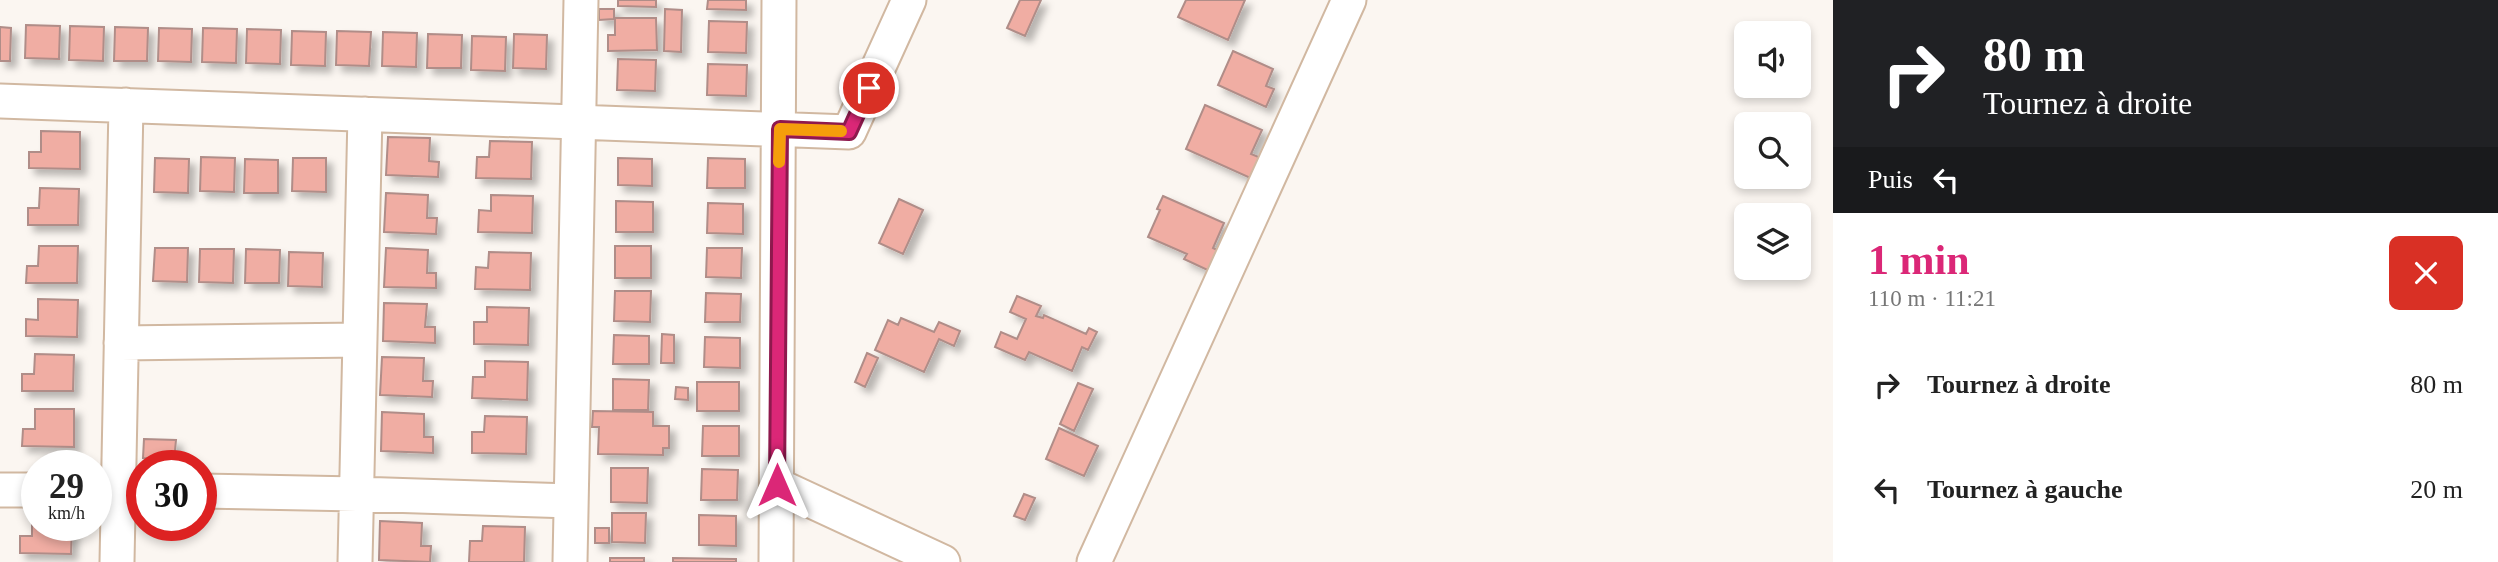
<!DOCTYPE html>
<html lang="fr">
<meta charset="utf-8">
<style>
:root{--surface:#fff;--page:#f6f6f6;--text:#222;--muted:#767676;--accent:#db2777}
body{margin:0;font-family:"Times New Roman",serif;background:var(--page);color:var(--text);height:100vh;display:flex;flex-direction:column;font-size:26px;white-space:nowrap}
*{box-sizing:border-box;margin:0}
p{font-size:23px;color:var(--muted)}
.icon{flex:none;width:38px;height:38px;fill:none;stroke:currentColor;stroke-width:2;stroke-linecap:round;stroke-linejoin:round}
.map{position:relative;flex:1;overflow:hidden}
.drawer{display:flex;flex-direction:column;background:var(--surface);width:665px}
.drawer>*{flex:none}
.banner{background:#202124;color:#fff;overflow:hidden}
.fabs{position:absolute;left:1734px;top:21px;display:grid;gap:14px}
.fabs a{display:grid;place-items:center;width:77px;height:77px;border-radius:10px;background:var(--surface);box-shadow:0 4px 10px #0003;font-size:35px}
.speed{position:absolute;left:21px;top:450px;display:flex;gap:14px;font-size:35px;font-weight:700;text-align:center}
.speed>*{display:grid;place-content:center;width:91px;height:91px;border-radius:50%;background:var(--surface);box-shadow:0 4px 10px #0003;line-height:1}
.speed small{font-size:18px;font-weight:400}
.speed .limit{border:10px solid #d22;background:#fff;color:#111}
.pin{position:absolute;display:grid;place-items:center;width:60px;height:60px;color:#fff;margin:-30px;border:4px solid #fff;border-radius:50%;box-shadow:0 2px 7px #0007}
.me{position:absolute;width:77px;margin:-38px;rotate:0deg;stroke-linejoin:round;filter:drop-shadow(0 0 5px #0008)}
.turn{display:flex;align-items:center;gap:24px;height:147px;padding:0 35px;font-size:32px}
.turn .icon{width:91px;height:91px;stroke-width:2.5}
.turn b{display:block;font-size:49px;line-height:60px}
.then{display:flex;align-items:center;height:66px;padding:0 35px;background:#0003;gap:14px;font-size:26px}
.round{display:grid;place-items:center;flex:none;width:74px;height:74px;border-radius:10px;background:var(--page)}
.head{display:flex;align-items:center;justify-content:space-between;height:119px;padding:0 35px}
h1{font-size:42px;font-weight:700;line-height:52px;color:var(--accent)}
ul{padding:0;list-style:none}
li{display:flex;align-items:center;gap:21px;height:105px;padding:0 35px}
li div{flex:1}
li b{display:block;font-size:26px}
li em{font-style:normal}
main{display:flex;flex:1;min-height:0}
.map>svg:first-child{display:block}
.building{fill:#f0ada3;stroke:#b08d88;stroke-width:2;filter:url(#shadow)}
.lines{fill:none;stroke-linecap:round;stroke-linejoin:round}
.street-casing{stroke:#d1b8a1;stroke-width:37}
.street{stroke:#fff;stroke-width:33}
.route-casing{stroke:#8e194d;stroke-width:18}
.route{stroke:#db2777;stroke-width:12}
.slow{stroke:#f59e0b;stroke-width:12}
</style>
<main>
<div class="map">
<svg width="1833" height="562" viewBox="0 0 1833 562">
<defs>
<filter id="shadow"><feDropShadow dx="6" dy="6" stdDeviation="3.5" flood-color="#0004"/></filter>
</defs>
<rect width="100%" height="100%" fill="#fbf6f1"/>
<path class="building" d="M 618,0 L 656,0 L 656,7 L 618,6 Z
M 708,0 L 746,0 L 746,10 L 707,9 Z
M 1020,0 L 1041,0 L 1025,36 L 1007,28 Z
M 1186,0 L 1245,0 L 1228,40 L 1178,17 Z
M 599,9 L 614,9 L 614,19 L 599,20 Z
M 665,9 L 682,10 L 681,52 L 664,51 Z
M 615,18 L 656,18 L 657,50 L 608,51 L 608,35 L 615,35 Z
M 709,21 L 747,22 L 746,53 L 708,52 Z
M 26,25 L 60,26 L 59,59 L 25,58 Z
M 70,26 L 104,27 L 103,61 L 69,60 Z
M 0,27 L 11,28 L 10,61 L 0,61 Z
M 115,27 L 148,28 L 147,61 L 114,61 Z
M 159,28 L 192,29 L 191,62 L 158,61 Z
M 203,28 L 237,29 L 236,63 L 202,62 Z
M 247,29 L 281,30 L 280,64 L 246,63 Z
M 292,31 L 326,32 L 325,66 L 291,65 Z
M 337,31 L 371,32 L 369,66 L 336,65 Z
M 383,32 L 417,33 L 416,67 L 382,66 Z
M 428,34 L 462,35 L 461,68 L 427,68 Z
M 514,34 L 547,35 L 546,69 L 513,68 Z
M 472,36 L 506,37 L 505,71 L 471,70 Z
M 1233,51 L 1273,69 L 1266,86 L 1274,89 L 1266,107 L 1218,85 Z
M 618,59 L 656,60 L 655,91 L 617,90 Z
M 708,64 L 747,65 L 746,96 L 707,95 Z
M 1205,105 L 1262,130 L 1251,154 L 1266,160 L 1257,181 L 1186,149 Z
M 41,131 L 80,132 L 80,169 L 29,168 L 29,152 L 41,152 Z
M 388,137 L 430,138 L 429,161 L 439,162 L 438,177 L 386,175 Z
M 490,141 L 532,142 L 531,179 L 476,178 L 477,157 L 489,157 Z
M 201,157 L 235,158 L 234,192 L 200,191 Z
M 155,158 L 189,159 L 188,193 L 154,192 Z
M 293,158 L 326,158 L 326,192 L 292,191 Z
M 618,158 L 652,159 L 652,186 L 618,185 Z
M 708,158 L 745,159 L 745,188 L 707,188 Z
M 245,159 L 278,160 L 278,193 L 244,193 Z
M 40,188 L 79,189 L 78,225 L 28,225 L 28,208 L 39,208 Z
M 386,193 L 428,195 L 427,218 L 437,218 L 436,234 L 384,232 Z
M 491,195 L 533,196 L 532,233 L 478,232 L 479,210 L 491,211 Z
M 1163,196 L 1224,223 L 1213,248 L 1225,254 L 1216,274 L 1184,259 L 1187,254 L 1148,237 L 1160,210 L 1157,209 Z
M 899,199 L 923,210 L 903,254 L 879,243 Z
M 616,201 L 653,202 L 653,232 L 616,232 Z
M 708,203 L 743,204 L 743,234 L 707,233 Z
M 39,246 L 78,246 L 77,283 L 26,283 L 27,266 L 38,266 Z
M 615,246 L 651,246 L 651,278 L 615,278 Z
M 155,248 L 188,248 L 187,282 L 153,281 Z
M 386,248 L 428,250 L 427,273 L 436,273 L 436,288 L 384,287 Z
M 707,248 L 742,248 L 741,278 L 706,277 Z
M 200,249 L 234,249 L 233,283 L 199,282 Z
M 246,249 L 280,250 L 279,283 L 245,283 Z
M 289,252 L 323,253 L 322,287 L 288,286 Z
M 489,252 L 531,253 L 530,290 L 475,289 L 476,267 L 488,268 Z
M 615,291 L 651,291 L 650,322 L 614,321 Z
M 706,293 L 741,294 L 740,322 L 705,322 Z
M 1017,296 L 1041,306 L 1036,316 L 1043,318 L 1044,315 L 1086,334 L 1089,328 L 1097,332 L 1088,350 L 1082,347 L 1072,371 L 1029,352 L 1025,360 L 995,347 L 1001,332 L 1017,339 L 1026,319 L 1010,312 Z
M 38,299 L 78,300 L 77,337 L 26,336 L 26,319 L 38,320 Z
M 384,303 L 427,304 L 425,327 L 435,327 L 435,343 L 383,341 Z
M 487,307 L 529,308 L 528,345 L 474,344 L 474,322 L 487,322 Z
M 901,318 L 934,332 L 939,322 L 960,331 L 954,346 L 939,339 L 924,372 L 875,350 L 888,320 L 898,325 Z
M 662,334 L 674,335 L 674,363 L 661,363 Z
M 614,335 L 649,336 L 649,364 L 613,364 Z
M 705,337 L 740,338 L 740,368 L 704,367 Z
M 867,353 L 878,358 L 865,387 L 855,382 Z
M 35,354 L 74,355 L 73,391 L 22,391 L 22,374 L 34,374 Z
M 382,357 L 424,358 L 423,381 L 433,381 L 432,397 L 380,395 Z
M 485,361 L 528,362 L 527,400 L 472,398 L 473,377 L 485,377 Z
M 613,379 L 649,380 L 648,410 L 613,410 Z
M 697,382 L 739,382 L 739,411 L 697,411 Z
M 1078,383 L 1093,389 L 1074,431 L 1060,424 Z
M 676,387 L 688,388 L 688,400 L 675,399 Z
M 35,409 L 74,409 L 74,447 L 22,446 L 23,429 L 35,429 Z
M 593,411 L 653,412 L 653,426 L 669,426 L 669,448 L 663,448 L 663,455 L 598,454 L 599,427 L 592,427 Z
M 382,412 L 424,414 L 424,437 L 433,437 L 433,453 L 381,451 Z
M 485,416 L 527,417 L 526,454 L 472,453 L 472,432 L 484,432 Z
M 703,426 L 739,426 L 739,456 L 702,456 Z
M 1059,428 L 1098,446 L 1084,476 L 1046,459 Z
M 144,439 L 176,440 L 174,460 L 143,458 Z
M 611,468 L 648,468 L 647,503 L 611,502 Z
M 702,469 L 738,470 L 737,500 L 701,500 Z
M 1024,494 L 1035,498 L 1025,520 L 1014,516 Z
M 612,513 L 646,513 L 645,543 L 612,542 Z
M 699,515 L 736,516 L 736,546 L 699,545 Z
M 32,516 L 37,516 L 37,525 L 72,525 L 71,554 L 20,553 L 20,536 L 32,536 Z
M 380,521 L 422,523 L 421,546 L 431,546 L 430,562 L 379,560 Z
M 483,526 L 525,527 L 524,562 L 469,562 L 470,541 L 482,541 Z
M 595,528 L 609,528 L 609,543 L 595,543 Z
M 610,558 L 644,558 L 644,562 L 610,562 Z
M 673,558 L 736,559 L 736,562 L 673,562 Z"/>
<g class="lines">
<g class="street-casing">
<path id="street" d="M 0,101 L 849,132 L 909,0
M 121,343 L 360,340
M 777,485 L 943,562
M 0,490 L 37,490
M 201,491 L 357,494 L 571,501
M 117,562 L 126,105
M 355,562 L 365,114
M 570,562 L 581,0
M 776,562 L 779,0
M 1094,562 L 1349,0"/>
</g>
<use href="#street" class="street"/>
</g>
<g class="lines">
<g class="route-casing">
<path id="route" d="M 777,485 L 780,129 L 849,132 L 869,88"/>
</g>
<use href="#route" class="route"/>
<path class="slow" d="M 779,162 L 780,129 L 841,131"/>
</g>
</svg>
<div class="fabs">
<a><svg class="icon" aria-label="sound" viewBox="0 0 24 24"><path d="M4 9h4l5-4v14l-5-4H4zM17 9q2 3 0 6"/></svg></a>
<a><svg class="icon" aria-label="search" viewBox="0 0 24 24"><circle cx="10" cy="10" r="6"/><path d="M15 15l6 6"/></svg></a>
<a><svg class="icon" aria-label="layers" viewBox="0 0 24 24"><path d="M12 4l9 5-9 5-9-5zM3 14l9 5 9-5"/></svg></a>
</div>
<div class="speed"><div>29<small>km/h</small></div><div class="limit">30</div></div>
<div class="pin" style="left:869px;top:88px;background:#d93025"><svg class="icon" aria-label="arrive" viewBox="0 0 24 24"><path d="M6 21V4h12l-3 4 3 4H6"/></svg></div>
<svg class="me" style="left:777px;top:485px" viewBox="-20 -20 40 40"><path d="M0-17L14 15 0 8-14 15z" fill="#db2777" stroke="#fff" stroke-width="4"/></svg>
</div>
<section class="drawer">
<div class="banner">
<div class="turn"><svg class="icon" aria-label="right" viewBox="0 0 24 24"><path d="M7 20v-9h11M14 6l5 5-5 5"/></svg><div><b>80 m</b>Tournez à droite</div></div>
<div class="then">Puis<svg class="icon" aria-label="left" viewBox="0 0 24 24"><path d="M17 20v-9H6M10 6l-5 5 5 5"/></svg></div>
</div>
<div class="head"><div><h1>1 min</h1><p>110 m · 11:21</p></div><a class="round" style="background:#d93025;color:#fff"><svg class="icon" aria-label="close" viewBox="0 0 24 24"><path d="M6 6l12 12M18 6L6 18"/></svg></a></div>
<ul>
<li><svg class="icon" aria-label="right" viewBox="0 0 24 24"><path d="M7 20v-9h11M14 6l5 5-5 5"/></svg><div><b>Tournez à droite</b></div><em>80 m</em></li>
<li><svg class="icon" aria-label="left" viewBox="0 0 24 24"><path d="M17 20v-9H6M10 6l-5 5 5 5"/></svg><div><b>Tournez à gauche</b></div><em>20 m</em></li>
</ul>
</section>
</main>
